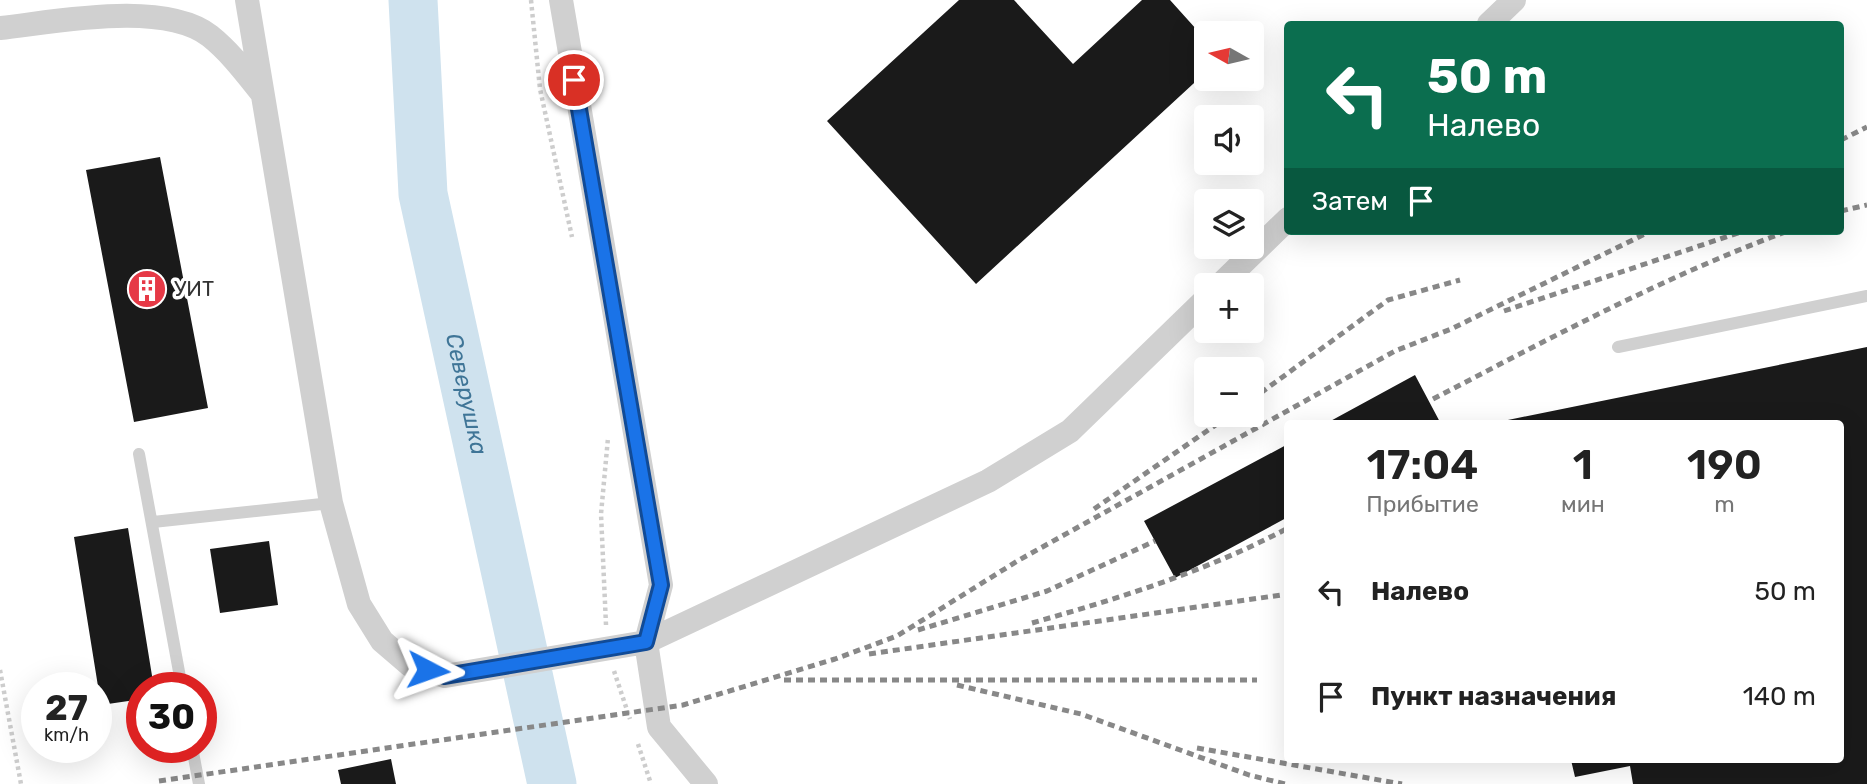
<!DOCTYPE html>
<html lang="ru">
<meta charset="utf-8">
<style>
:root{--surface:#fff;--page:#f6f6f6;--text:#222;--muted:#767676}
body{margin:0;font-family:Rubik,sans-serif;background:var(--page);color:var(--text);height:100vh;display:flex;flex-direction:column;font-size:26px;white-space:nowrap}
*{box-sizing:border-box;margin:0}
p{font-size:23px;color:var(--muted)}
.icon{flex:none;width:38px;height:38px;fill:none;stroke:currentColor;stroke-width:2;stroke-linecap:round;stroke-linejoin:round}
.map{position:relative;flex:1;overflow:hidden}
.side{position:absolute;left:1284px;top:420px;width:560px;height:343px;display:flex;flex-direction:column;background:var(--surface);border-radius:7px;box-shadow:0 7px 28px #0002}
.side>*{flex:none}
.banner{position:absolute;left:1284px;top:21px;width:560px;height:214px;border-radius:7px;box-shadow:0 7px 28px #0002;background:#0b6e4f;color:#fff;overflow:hidden}
.needle{width:46px;rotate:278deg}
.tools{position:absolute;left:1194px;top:21px;display:grid;gap:14px}
.tools a{display:grid;place-items:center;width:70px;height:70px;border-radius:7px;background:var(--surface);box-shadow:0 7px 28px #0002;font-size:35px}
.speed{position:absolute;left:21px;top:672px;display:flex;gap:14px;font-size:35px;font-weight:700;text-align:center}
.speed>*{display:grid;place-content:center;width:91px;height:91px;border-radius:50%;background:var(--surface);box-shadow:0 7px 28px #0002;line-height:1}
.speed small{font-size:18px;font-weight:400}
.speed .limit{border:10px solid #d22;background:#fff;color:#111}
.pin{position:absolute;display:grid;place-items:center;width:60px;height:60px;color:#fff;margin:-30px;border:4px solid #fff;border-radius:50%;box-shadow:0 2px 7px #0007}
.me{position:absolute;width:77px;margin:-38px;rotate:94deg;stroke-linejoin:round;filter:drop-shadow(0 0 5px #0008)}
.turn{display:flex;align-items:center;gap:24px;height:147px;padding:0 28px;font-size:32px}
.turn .icon{width:91px;height:91px;stroke-width:2.5}
.turn b{display:block;font-size:49px;line-height:60px}
.then{display:flex;align-items:center;height:66px;padding:0 28px;background:#0003;gap:14px;font-size:26px}
.eta{display:flex;justify-content:space-evenly;align-items:center;height:119px;text-align:center}
.eta b{font-size:42px;font-weight:600;line-height:49px}
ul{padding:0;list-style:none}
li{display:flex;align-items:center;gap:21px;height:105px;padding:0 28px}
li div{flex:1}
li b{display:block;font-size:26px}
li em{font-style:normal}
.map>svg:first-child{display:block}
.lines{fill:none;stroke-linecap:round;stroke-linejoin:round}
.river{stroke:#cfe2ee;stroke-width:49}
.building{fill:#1a1a1a}
.path{stroke:#cdcdcd;stroke-width:4.5;stroke-dasharray:3.5 3.5;stroke-linecap:butt}
.service{stroke:#d0d0d0;stroke-width:12}
.minor{stroke:#d0d0d0;stroke-width:24}
.rail{stroke:#888;stroke-width:5;stroke-dasharray:7 5;stroke-linecap:butt}
.route-casing{stroke:#114b97;stroke-width:18}
.route{stroke:#1a73e8;stroke-width:12}
.labels{text-anchor:middle;stroke-width:7;stroke-linejoin:round;paint-order:stroke}
.poi-label{font-size:21px;fill:#333;stroke:#fff;text-anchor:start}
.water-label{font-size:23px;font-style:italic;fill:#3f7597;stroke:#fff}
</style>
<div class="map">
<svg width="1867" height="784" viewBox="0 0 1867 784">
<rect width="100%" height="100%" fill="#fff"/>
<g class="lines">
<path class="river" id="s1" d="M 413,0 L 423,194 L 552,784"/>
</g>
<path class="building" d="M 959,0 L 1014,0 L 1073,64 L 1142,0 L 1170,0 L 1206,40 L 1206,72 L 976,284 L 827,121 Z
M 160,157 L 208,408 L 134,422 L 86,170 Z
M 1867,347 L 1867,784 L 1633,784 L 1630,766 L 1575,777 L 1571,760 L 1841,760 L 1841,424 L 1504,424 L 1503,421 Z
M 1415,375 L 1441,424 L 1325,424 Z
M 1288,444 L 1288,517 L 1175,578 L 1144,521 Z
M 128,528 L 154,688 L 142,688 L 142,699 L 101,705 L 74,537 Z
M 269,541 L 278,605 L 220,613 L 210,549 Z
M 391,759 L 396,784 L 341,784 L 338,770 Z"/>
<g class="lines">
<path class="path" d="M 531,0 L 540,89 L 572,237
M 606,625 L 601,514 L 608,438
M 0,670 L 21,784
M 614,671 L 630,719
M 638,744 L 651,784"/>
<path class="service" d="M 1618,347 L 1867,296
M 139,454 L 182,688
M 153,522 L 331,503
M 192,747 L 199,784"/>
<path class="minor" d="M 247,0 L 331,503 L 359,604 L 382,641 L 410,665 L 445,676 L 646,642 L 988,481 L 1070,431 L 1206,299
M 561,0 L 661,585 L 646,642 L 659,727 L 706,784
M 1489,24 L 1514,0
M 0,28 C 56,22 163,0 210,36 C 230,52 245,72 261,92
M 1220,285 L 1288,219"/>
<path class="rail" d="M 1841,140 L 1867,127
M 1841,211 L 1867,205
M 1504,311 L 1744,231
M 1433,399 C 1549,339 1665,276 1788,231
M 1251,400 L 1388,300 L 1460,280
M 1094,509 L 1230,415
M 1032,623 C 1120,598 1207,571 1288,528
M 918,630 L 1047,591 L 1155,541
M 869,654 L 1288,594
M 784,680 L 1257,680
M 957,685 L 1081,714 L 1249,775 L 1285,784
M 1197,748 L 1402,784
M 159,781 L 683,705 L 835,659 L 897,636 L 1019,560 L 1395,351 L 1451,329 L 1651,231"/>
</g>
<g class="lines">
<g class="route-casing">
<path id="route" d="M 428,670 L 445,676 L 646,642 L 661,585 L 574,80"/>
</g>
<use href="#route" class="route"/>
</g>
<defs>
<g id="building-disc" transform="scale(2.0125)"><circle r="9.5" fill="#e63946" stroke="#fff"/><path d="M-4-6H4V6H1V3H-1V6H-4ZM-2.5-4.3h1.7v1.8h-1.7ZM.8-4.3h1.7v1.8H.8ZM-2.5-1h1.7V.8h-1.7ZM.8-1h1.7V.8H.8Z" fill="#fff"/></g>
</defs>
<g fill-rule="evenodd">
<use href="#building-disc" x="147" y="289"/>
</g>
<g class="labels">
<g class="poi-label">
<text x="174" y="296">УИТ</text>
</g>
<g class="water-label">
<text dy="8" stroke="none"><textPath href="#s1" startOffset="399">Северушка</textPath></text>
</g>
</g>
</svg>
<div class="tools">
<a><svg class="needle" viewBox="-14 -14 28 28"><path d="M0-13l5 13h-10z" fill="#e53935"/><path d="M0 13l5-13h-10z" fill="#767676"/></svg></a>
<a><svg class="icon" aria-label="sound" viewBox="0 0 24 24"><path d="M4 9h4l5-4v14l-5-4H4zM17 9q2 3 0 6"/></svg></a>
<a><svg class="icon" aria-label="layers" viewBox="0 0 24 24"><path d="M12 4l9 5-9 5-9-5zM3 14l9 5 9-5"/></svg></a>
<a>+</a>
<a>−</a>
</div>
<div class="speed"><div>27<small>km/h</small></div><div class="limit">30</div></div>
<div class="pin" style="left:574px;top:80px;background:#d93025"><svg class="icon" aria-label="arrive" viewBox="0 0 24 24"><path d="M6 21V4h12l-3 4 3 4H6"/></svg></div>
<svg class="me" style="left:428px;top:670px" viewBox="-20 -20 40 40"><path d="M0-17L14 15 0 8-14 15z" fill="#1a73e8" stroke="#fff" stroke-width="4"/></svg>
<div class="banner">
<div class="turn"><svg class="icon" aria-label="left" viewBox="0 0 24 24"><path d="M17 20v-9H6M10 6l-5 5 5 5"/></svg><div><b>50 m</b>Налево</div></div>
<div class="then">Затем<svg class="icon" aria-label="arrive" viewBox="0 0 24 24"><path d="M6 21V4h12l-3 4 3 4H6"/></svg></div>
</div>
<section class="side">
<div class="eta">
<div><b>17:04</b><p>Прибытие</p></div>
<div><b>1</b><p>мин</p></div>
<div><b>190</b><p>m</p></div>
</div>
<ul>
<li><svg class="icon" aria-label="left" viewBox="0 0 24 24"><path d="M17 20v-9H6M10 6l-5 5 5 5"/></svg><div><b>Налево</b></div><em>50 m</em></li>
<li><svg class="icon" aria-label="arrive" viewBox="0 0 24 24"><path d="M6 21V4h12l-3 4 3 4H6"/></svg><div><b>Пункт назначения</b></div><em>140 m</em></li>
</ul>
</section>
</div>
